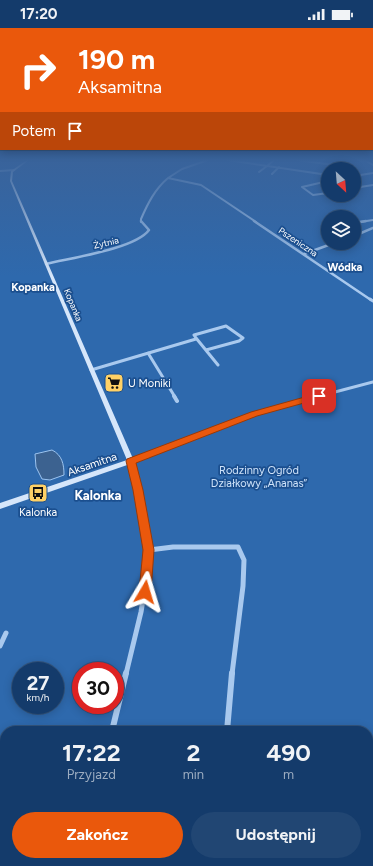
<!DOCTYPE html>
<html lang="pl">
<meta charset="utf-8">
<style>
:root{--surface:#143b6b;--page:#214673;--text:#f1f3f6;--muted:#9dadc1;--line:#33557e;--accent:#ea580c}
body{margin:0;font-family:Figtree,sans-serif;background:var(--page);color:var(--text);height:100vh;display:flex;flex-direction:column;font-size:15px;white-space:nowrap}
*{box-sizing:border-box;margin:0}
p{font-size:13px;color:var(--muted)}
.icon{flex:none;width:22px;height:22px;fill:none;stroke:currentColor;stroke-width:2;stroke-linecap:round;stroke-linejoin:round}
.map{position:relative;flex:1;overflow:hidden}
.side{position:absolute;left:0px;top:698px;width:373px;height:140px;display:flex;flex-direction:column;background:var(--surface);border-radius:16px 16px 0 0;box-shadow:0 2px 10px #0003,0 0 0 1px var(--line)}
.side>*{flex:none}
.guide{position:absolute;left:0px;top:0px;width:373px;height:122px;box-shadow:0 2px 10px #0003,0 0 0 1px var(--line);background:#ea580c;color:#fff;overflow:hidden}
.needle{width:26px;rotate:154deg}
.controls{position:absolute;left:321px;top:134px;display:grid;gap:8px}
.controls a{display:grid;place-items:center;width:40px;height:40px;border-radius:50%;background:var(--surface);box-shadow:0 2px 10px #0003,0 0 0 1px var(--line);font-size:20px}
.speed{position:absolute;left:12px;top:634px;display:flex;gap:8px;font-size:20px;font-weight:700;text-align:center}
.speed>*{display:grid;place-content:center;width:52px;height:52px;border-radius:50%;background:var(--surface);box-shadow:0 2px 10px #0003,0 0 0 1px var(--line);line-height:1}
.speed small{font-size:10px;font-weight:400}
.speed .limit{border:6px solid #d22;background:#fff;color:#111}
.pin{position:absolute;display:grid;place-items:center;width:34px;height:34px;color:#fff;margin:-17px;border-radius:8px;box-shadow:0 2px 6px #0006}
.me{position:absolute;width:44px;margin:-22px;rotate:7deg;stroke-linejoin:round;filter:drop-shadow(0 0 3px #0008)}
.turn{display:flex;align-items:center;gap:14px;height:84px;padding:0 12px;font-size:18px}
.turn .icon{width:52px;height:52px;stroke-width:2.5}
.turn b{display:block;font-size:28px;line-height:34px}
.then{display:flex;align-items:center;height:38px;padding:0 12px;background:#0003;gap:8px;font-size:15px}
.eta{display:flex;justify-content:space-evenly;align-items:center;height:68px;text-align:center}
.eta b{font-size:24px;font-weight:700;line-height:28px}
.button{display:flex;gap:8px;margin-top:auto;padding:8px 12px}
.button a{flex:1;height:46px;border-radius:24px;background:var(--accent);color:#fff;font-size:16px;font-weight:700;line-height:46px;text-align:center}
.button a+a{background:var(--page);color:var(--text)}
.status{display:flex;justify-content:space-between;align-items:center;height:28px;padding:0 20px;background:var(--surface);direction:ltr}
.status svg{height:11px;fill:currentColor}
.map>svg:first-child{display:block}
.green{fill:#2e69ad;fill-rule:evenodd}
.water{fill:#3c6290;stroke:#9cc4f0}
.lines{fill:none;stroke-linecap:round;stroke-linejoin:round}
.street-far5{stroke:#a9c9ee;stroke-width:2}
.street-far4{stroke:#a9c9ee;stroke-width:2.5}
.street-far3{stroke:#a9c9ee;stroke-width:3}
.street-far2{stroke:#a9c9ee;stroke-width:4}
.street-far1{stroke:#a9c9ee;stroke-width:5}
.street{stroke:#a9c9ee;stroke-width:6}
.secondary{fill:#d6e6fa;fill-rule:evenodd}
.route{fill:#ea580c;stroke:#983908}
.labels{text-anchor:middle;stroke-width:3.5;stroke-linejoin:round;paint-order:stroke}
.far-street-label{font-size:9px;fill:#fff;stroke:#1b4f8f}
.far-quarter-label{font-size:11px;font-weight:bold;fill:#fff;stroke:#1b4f8f}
.poi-label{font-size:11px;fill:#fff;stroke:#1b4f8f;text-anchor:start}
.street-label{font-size:11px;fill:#fff;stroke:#1b4f8f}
.park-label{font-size:11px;fill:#cfe3fa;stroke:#1b4f8f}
.quarter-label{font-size:13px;font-weight:bold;fill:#fff;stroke:#1b4f8f}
</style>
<div class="status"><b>17:20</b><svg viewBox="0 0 49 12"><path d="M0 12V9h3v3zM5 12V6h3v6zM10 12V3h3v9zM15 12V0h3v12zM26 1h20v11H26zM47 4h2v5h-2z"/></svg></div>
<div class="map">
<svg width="373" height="838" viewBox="0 0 373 838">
<rect width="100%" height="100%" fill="#1b4f8f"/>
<path class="green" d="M 0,132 L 365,132 L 373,136 L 373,838 L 0,838 ZM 328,141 L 354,141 L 354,167 L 328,167 ZM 328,189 L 354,189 L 354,215 L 328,215 ZM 21,643 L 55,643 L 55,677 L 21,677 ZM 81,643 L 115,643 L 115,677 L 81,677 ZM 5,703 L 368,703 L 368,833 L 5,833 Z"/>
<path class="water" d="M 52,422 C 62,427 64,436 64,447 L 50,452 L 42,451 L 36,439 L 35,426 Z"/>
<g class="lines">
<path class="street-far5" d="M 208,132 L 182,141 L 168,150 L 201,157 L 256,194
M 228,132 L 328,147
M 297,132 L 334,137
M 358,132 L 366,133 L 373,137
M 267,138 L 274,132
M 331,141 L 340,132
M 0,143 L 14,142
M 259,144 L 267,138
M 272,146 L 279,139
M 354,148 L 373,145
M 328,153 L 302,159 L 313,167 L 328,165
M 354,160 L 373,157
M 141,194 L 141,191 C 148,175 155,161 168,150
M 360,194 L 373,192"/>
<path class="street-far4" d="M 254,193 L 371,272
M 354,195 L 366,193
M 354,208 L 373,200
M 304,226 L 334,215
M 46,236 C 70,230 135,221 149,202 L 141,193"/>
<path class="street-far3" d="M 370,271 L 373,273
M 206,322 L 239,313 L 243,310 L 226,298 L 194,307 L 196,310 L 218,337
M 148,325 L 175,369
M 91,342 L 196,311
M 316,369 L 373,354"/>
<path class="street-far2" d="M 174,368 L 177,373
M 143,492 L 131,433 L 254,386 L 319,368"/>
<path class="street-far1" d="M 149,522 L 173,519 L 238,519 L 244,532 L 243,558 L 232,646
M 0,618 L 6,605
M 126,646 L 141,584 L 148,541 L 149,522 L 143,491"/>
<path class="street" d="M 112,703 L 126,645
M 227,703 L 232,645
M 217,833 L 217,838
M 78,838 L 80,833"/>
<path class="secondary" d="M 27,132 L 29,132 L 13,144 L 12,153 L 134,433 L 133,435 L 0,481 L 0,475 L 127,432 L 10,153 L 11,143 Z"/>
</g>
<linearGradient id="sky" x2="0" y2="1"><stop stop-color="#0f2b4f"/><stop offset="0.53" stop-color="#39639b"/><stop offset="1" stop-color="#39639b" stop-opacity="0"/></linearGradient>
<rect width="373" height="249" fill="url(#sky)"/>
<path class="route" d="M 319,365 L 322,366 L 323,368 L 322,370 L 257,388 L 136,435 L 143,462 L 154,522 L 151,564 L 149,568 L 145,570 L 141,568 L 139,564 L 143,522 L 133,462 L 126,433 L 127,431 L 251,384 Z"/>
<defs>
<g id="supermarket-square" transform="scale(1)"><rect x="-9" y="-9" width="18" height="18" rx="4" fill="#ffd166" stroke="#1b4f8f"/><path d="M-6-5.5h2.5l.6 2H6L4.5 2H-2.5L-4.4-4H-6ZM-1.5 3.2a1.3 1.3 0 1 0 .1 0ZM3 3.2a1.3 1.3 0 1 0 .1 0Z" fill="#111"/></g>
<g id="bus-square" transform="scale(1)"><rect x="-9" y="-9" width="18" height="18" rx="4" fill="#ffd166" stroke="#1b4f8f"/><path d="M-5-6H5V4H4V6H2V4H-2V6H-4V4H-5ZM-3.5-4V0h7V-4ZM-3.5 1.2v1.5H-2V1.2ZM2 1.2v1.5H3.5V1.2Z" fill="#111"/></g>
</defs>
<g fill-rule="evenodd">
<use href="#supermarket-square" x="114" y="355"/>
<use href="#bus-square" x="38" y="465"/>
</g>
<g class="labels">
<g class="far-street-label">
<text transform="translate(298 214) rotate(34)" y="3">Pszeniczna</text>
<text transform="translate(106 215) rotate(-13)" y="3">Żytnia</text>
<text transform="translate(73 277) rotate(68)" y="3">Kopanka</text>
</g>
<g class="far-quarter-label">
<text x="345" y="243">Wódka</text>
<text x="33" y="263">Kopanka</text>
</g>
<g class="poi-label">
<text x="128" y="359">U Moniki</text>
<text x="38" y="488" text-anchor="middle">Kalonka</text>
</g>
<g class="street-label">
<text transform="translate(92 436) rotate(-19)" y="4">Aksamitna</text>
</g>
<g class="park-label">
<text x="259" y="446">Rodzinny Ogród<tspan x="259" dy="13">Działkowy „Ananas”</tspan></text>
</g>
<g class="quarter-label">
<text x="98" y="472">Kalonka</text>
</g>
</g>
</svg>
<div class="controls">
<a><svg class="needle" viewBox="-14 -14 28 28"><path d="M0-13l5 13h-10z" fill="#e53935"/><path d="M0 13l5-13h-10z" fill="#9dadc1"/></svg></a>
<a><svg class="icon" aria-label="layers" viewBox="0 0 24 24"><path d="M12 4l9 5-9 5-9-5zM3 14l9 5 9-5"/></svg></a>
</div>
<div class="speed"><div>27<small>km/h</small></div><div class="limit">30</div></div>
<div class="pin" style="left:319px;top:368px;background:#d93025"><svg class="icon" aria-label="arrive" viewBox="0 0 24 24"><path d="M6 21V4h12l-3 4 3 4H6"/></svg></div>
<svg class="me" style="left:145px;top:564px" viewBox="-20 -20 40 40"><path d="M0-17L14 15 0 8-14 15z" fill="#ea580c" stroke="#fff" stroke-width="4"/></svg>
<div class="guide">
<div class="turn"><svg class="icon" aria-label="right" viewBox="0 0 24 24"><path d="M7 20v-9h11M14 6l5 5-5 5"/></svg><div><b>190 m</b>Aksamitna</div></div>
<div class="then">Potem<svg class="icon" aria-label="arrive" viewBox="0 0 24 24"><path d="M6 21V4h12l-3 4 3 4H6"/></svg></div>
</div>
<section class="side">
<div class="eta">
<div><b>17:22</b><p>Przyjazd</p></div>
<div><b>2</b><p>min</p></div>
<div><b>490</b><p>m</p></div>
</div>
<div class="button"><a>Zakończ</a><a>Udostępnij</a></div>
</section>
</div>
